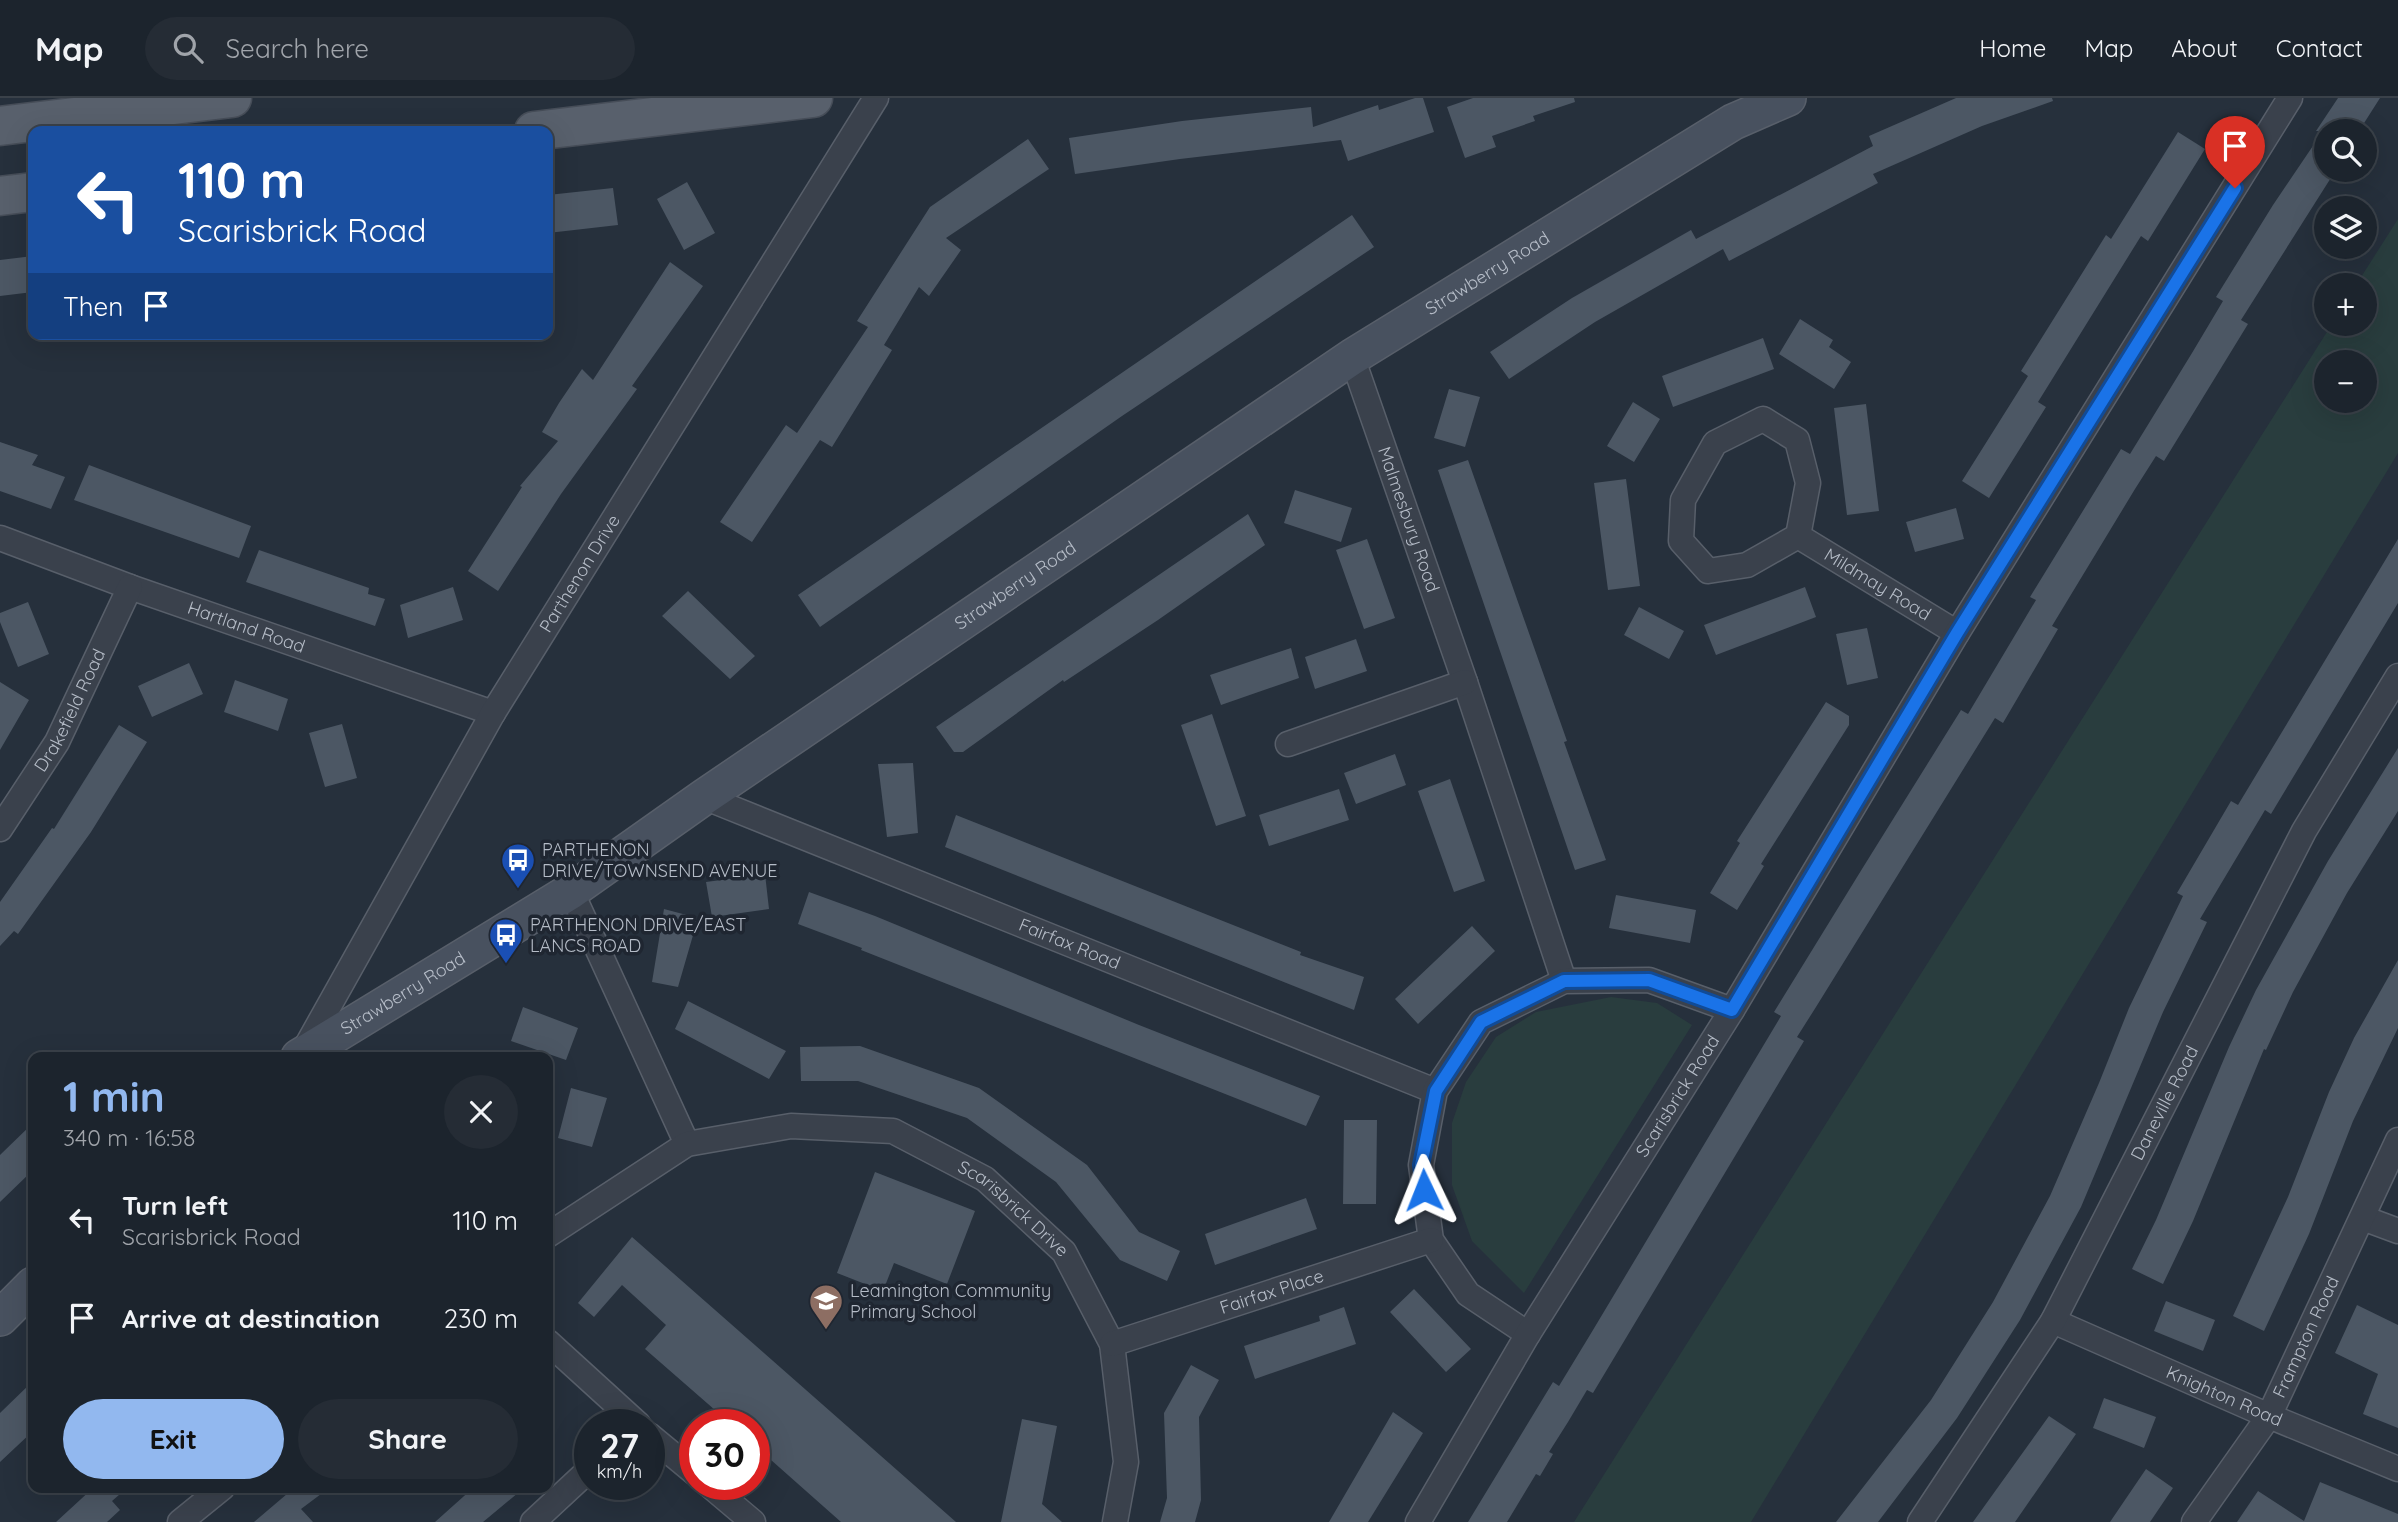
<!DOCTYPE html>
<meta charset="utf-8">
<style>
:root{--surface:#1c242d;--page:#252c35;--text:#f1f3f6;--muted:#a0a4aa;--line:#3a4149;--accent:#92b8ef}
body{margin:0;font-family:Quicksand,sans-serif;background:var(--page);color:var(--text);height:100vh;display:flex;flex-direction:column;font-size:26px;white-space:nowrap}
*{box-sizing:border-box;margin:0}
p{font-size:23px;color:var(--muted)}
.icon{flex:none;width:38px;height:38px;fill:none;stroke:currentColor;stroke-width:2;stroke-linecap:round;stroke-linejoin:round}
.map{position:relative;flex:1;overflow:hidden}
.drawer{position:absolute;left:28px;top:954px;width:525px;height:441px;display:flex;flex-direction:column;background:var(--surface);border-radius:14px;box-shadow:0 7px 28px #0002,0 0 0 2px var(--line)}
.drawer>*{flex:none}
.guide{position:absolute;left:28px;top:28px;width:525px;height:214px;border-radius:14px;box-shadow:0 7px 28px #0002,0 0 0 2px var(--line);background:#1a4fa0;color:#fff;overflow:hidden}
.fabs{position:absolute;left:2314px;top:21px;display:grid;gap:14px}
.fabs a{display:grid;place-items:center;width:63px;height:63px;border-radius:50%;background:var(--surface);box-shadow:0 7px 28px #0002,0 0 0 2px var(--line);font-size:35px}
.speed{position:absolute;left:574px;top:1311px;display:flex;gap:14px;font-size:35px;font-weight:700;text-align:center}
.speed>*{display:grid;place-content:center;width:91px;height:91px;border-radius:50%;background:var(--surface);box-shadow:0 7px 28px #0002,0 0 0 2px var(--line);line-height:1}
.speed small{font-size:18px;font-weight:400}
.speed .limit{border:10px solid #d22;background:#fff;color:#111}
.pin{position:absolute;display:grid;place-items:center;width:60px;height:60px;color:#fff;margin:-72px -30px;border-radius:50% 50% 50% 0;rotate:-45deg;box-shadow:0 0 7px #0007}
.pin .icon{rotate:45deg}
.me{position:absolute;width:77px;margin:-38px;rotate:358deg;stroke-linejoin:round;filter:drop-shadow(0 0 5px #0008)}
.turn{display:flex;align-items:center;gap:24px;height:147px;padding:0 35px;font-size:32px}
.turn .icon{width:91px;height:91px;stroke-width:2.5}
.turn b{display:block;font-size:49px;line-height:60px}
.then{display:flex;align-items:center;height:66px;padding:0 35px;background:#0003;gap:14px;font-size:26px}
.round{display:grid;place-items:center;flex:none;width:74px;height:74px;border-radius:37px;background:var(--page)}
.head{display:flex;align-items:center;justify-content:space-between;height:119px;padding:0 35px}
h1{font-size:42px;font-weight:800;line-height:52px;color:var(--accent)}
.button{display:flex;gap:14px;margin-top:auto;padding:14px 35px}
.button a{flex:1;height:80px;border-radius:42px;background:var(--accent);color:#111;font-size:28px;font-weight:800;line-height:80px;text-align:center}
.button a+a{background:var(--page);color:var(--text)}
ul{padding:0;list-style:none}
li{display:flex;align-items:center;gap:21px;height:98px;padding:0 35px}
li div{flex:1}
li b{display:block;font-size:26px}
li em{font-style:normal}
header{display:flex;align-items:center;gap:42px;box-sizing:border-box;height:98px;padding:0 35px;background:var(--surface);border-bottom:2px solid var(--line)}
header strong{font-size:33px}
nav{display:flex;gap:38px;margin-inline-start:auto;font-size:24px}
.search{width:490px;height:63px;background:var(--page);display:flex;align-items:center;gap:18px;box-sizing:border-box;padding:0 24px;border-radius:38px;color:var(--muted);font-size:26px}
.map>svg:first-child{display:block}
.green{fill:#293d3e;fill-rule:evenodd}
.building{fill:#4c5764}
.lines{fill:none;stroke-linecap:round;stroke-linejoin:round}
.street-casing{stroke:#585f6a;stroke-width:27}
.secondary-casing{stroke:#585f6a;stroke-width:38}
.primary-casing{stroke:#464d58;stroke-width:41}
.street{stroke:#3a414c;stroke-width:24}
.secondary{stroke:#48515f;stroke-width:35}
.primary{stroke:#58606c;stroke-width:38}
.route-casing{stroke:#114b97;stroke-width:18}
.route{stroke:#1a73e8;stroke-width:12}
.labels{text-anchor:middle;stroke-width:7;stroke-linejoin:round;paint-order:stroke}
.street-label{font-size:18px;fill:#b5bcc7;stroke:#1f2631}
.poi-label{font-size:18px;fill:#b5bcc7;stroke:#1f2631;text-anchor:start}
</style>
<header>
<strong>Map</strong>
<div class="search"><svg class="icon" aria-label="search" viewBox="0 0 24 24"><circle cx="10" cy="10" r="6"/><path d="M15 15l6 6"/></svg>Search here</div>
<nav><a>Home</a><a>Map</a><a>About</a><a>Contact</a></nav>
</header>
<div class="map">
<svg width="2398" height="1424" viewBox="0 0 2398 1424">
<rect width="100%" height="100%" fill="#26303c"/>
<path class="green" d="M 2398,121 L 2398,355 L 1751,1424 L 1574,1424 L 2332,226 L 2364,226 L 2364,187 L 2356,187 ZM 2326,264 L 2364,264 L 2364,303 L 2326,303 Z
M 1611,899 L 1657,905 L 1692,927 L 1524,1195 L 1472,1143 L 1452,1087 L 1452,1025 L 1466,984 L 1496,939 L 1536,914 Z"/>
<path class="building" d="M 1415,0 L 1423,0 L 1434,34 L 1348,63 L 1341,42 L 1180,61 L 1075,76 L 1069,40 L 1182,23 L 1311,9 L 1313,29 L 1378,7 L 1379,12 Z
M 1473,0 L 1574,0 L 1575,4 L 1533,18 L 1535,23 L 1492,38 L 1496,49 L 1465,60 L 1447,9 Z
M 1956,0 L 2052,0 L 2053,3 L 1982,28 L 1873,76 L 1878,85 L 1729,163 L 1723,151 L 1595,224 L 1509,281 L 1490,254 L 1572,200 L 1691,132 L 1696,141 L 1873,48 L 1869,38 Z
M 2338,0 L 2380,0 L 2359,33 L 2326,33 L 2326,72 L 2334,75 L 2241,222 L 2248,226 L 2164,363 L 2156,358 L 2135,391 L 2052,528 L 2058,531 L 2003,625 L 1995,620 L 1816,909 L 1797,939 L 1804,943 L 1593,1295 L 1587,1292 L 1568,1324 L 1549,1354 L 1553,1356 L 1540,1378 L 1536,1376 L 1507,1424 L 1468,1424 L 1553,1284 L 1559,1288 L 1593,1232 L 1781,918 L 1774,914 L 1862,771 L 1961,612 L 1968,616 L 2036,502 L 2030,499 L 2065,442 L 2121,351 L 2130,356 L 2192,255 L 2223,203 L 2216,199 L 2273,107 L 2323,33 L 2316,33 Z
M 2178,34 L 2205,51 L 2148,143 L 2141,138 L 2038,304 L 2046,309 L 1989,400 L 1962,383 L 2028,278 L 2021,273 L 2106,137 L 2111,141 Z
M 1028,41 L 1049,71 L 946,140 L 961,152 L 929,198 L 919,189 L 884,247 L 892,252 L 832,349 L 820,342 L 752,444 L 720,424 L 786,327 L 797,335 L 868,229 L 857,223 L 930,109 Z
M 687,84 L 715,135 L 684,152 L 657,101 Z
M 613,90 L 618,127 L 548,135 L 548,97 Z
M 1352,117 L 1374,149 L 1122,318 L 820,529 L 798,497 Z
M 33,158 L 33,194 L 0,198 L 0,162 Z
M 670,164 L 703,188 L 632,288 L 637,291 L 561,396 L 498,493 L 468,473 L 522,389 L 520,388 L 558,343 L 542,334 L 559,305 L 582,271 L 593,282 Z
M 1800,221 L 1833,242 L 1829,249 L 1851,264 L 1834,291 L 1779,256 Z
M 1763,240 L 1774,271 L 1673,309 L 1662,278 Z
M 1449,291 L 1480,299 L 1465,349 L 1434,340 Z
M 1633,304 L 1660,321 L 1634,364 L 1607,348 Z
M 1866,306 L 1879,413 L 1847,417 L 1834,310 Z
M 0,344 L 38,357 L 32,367 L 65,379 L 51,411 L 0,393 Z
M 1468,362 L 1567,643 L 1564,644 L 1606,762 L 1575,772 L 1438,372 Z
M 89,367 L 251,428 L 239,460 L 74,402 Z
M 1626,381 L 1640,488 L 1608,492 L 1594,385 Z
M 1295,392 L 1352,410 L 1341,444 L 1284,425 Z
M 1956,410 L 1964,441 L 1915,454 L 1906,424 Z
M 1248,416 L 1265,447 L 1158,522 L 1064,584 L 1063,582 L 963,654 L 954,654 L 936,629 Z
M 1367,441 L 1395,520 L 1364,531 L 1336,452 Z
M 2398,441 L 2398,505 L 2271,716 L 2265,712 L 2200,821 L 2207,824 L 2163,914 L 2081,1109 L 2020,1222 L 1957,1320 L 1878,1424 L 1836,1424 L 1931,1302 L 1993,1204 L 2050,1098 L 2099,985 L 2129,910 L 2183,798 L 2177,795 L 2231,703 L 2238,707 Z
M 259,452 L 369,490 L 368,496 L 385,501 L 375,528 L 246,484 Z
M 453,489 L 463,522 L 408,540 L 400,507 Z
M 1805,489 L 1816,519 L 1716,557 L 1704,527 Z
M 688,493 L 755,558 L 730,581 L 662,518 Z
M 28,504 L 49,556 L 18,569 L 0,524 L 0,515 Z
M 1639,509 L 1684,533 L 1669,561 L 1624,537 Z
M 1867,530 L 1878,580 L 1847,587 L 1836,536 Z
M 1356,541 L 1367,573 L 1315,591 L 1305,559 Z
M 1291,550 L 1299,580 L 1221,607 L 1210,577 Z
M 189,565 L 203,596 L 152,619 L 138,588 Z
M 235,582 L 288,601 L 278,633 L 224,614 Z
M 0,584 L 29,602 L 0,652 Z
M 1826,604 L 1849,618 L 1849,627 L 1761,766 L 1764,768 L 1737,812 L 1710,795 L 1740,745 L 1737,743 Z
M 1212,616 L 1246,718 L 1216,728 L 1181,627 Z
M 342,626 L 357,680 L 325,689 L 309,635 Z
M 119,627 L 147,644 L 91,734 L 18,836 L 14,833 L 0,848 L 0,804 L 52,730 L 54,731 Z
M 2398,650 L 2398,713 L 2347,795 L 2293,894 L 2266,952 L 2264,951 L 2193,1123 L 2163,1186 L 2132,1171 L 2156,1122 L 2229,949 L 2256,892 L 2328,763 Z
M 1395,656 L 1406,687 L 1356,706 L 1344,675 Z
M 913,665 L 918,735 L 887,739 L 878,666 Z
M 1450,681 L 1485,783 L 1454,794 L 1418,693 Z
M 1339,691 L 1349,722 L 1269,748 L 1259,717 Z
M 956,717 L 1301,854 L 1300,857 L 1364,879 L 1354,912 L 945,749 Z
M 765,776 L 769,811 L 712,819 L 706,784 Z
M 809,794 L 875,818 L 1139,927 L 1320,998 L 1306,1028 L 861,852 L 862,850 L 798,826 Z
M 1616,797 L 1696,812 L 1690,845 L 1609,830 Z
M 664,811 L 698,820 L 678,889 L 652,884 Z
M 1472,828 L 1495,853 L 1418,926 L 1395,901 Z
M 2398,862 L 2398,930 L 2353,1023 L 2309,1136 L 2264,1233 L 2233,1218 L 2288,1099 L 2329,994 L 2354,940 Z
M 688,903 L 786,953 L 769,981 L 675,931 Z
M 523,909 L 578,930 L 566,962 L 511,943 Z
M 860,948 L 979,990 L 1087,1067 L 1139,1134 L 1180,1153 L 1167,1183 L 1120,1162 L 1056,1084 L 967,1020 L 858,983 L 801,983 L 800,949 Z
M 571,990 L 607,1000 L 592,1049 L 558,1040 Z
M 1344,1022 L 1377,1022 L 1376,1106 L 1343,1106 Z
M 33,1025 L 33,1072 L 0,1104 L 0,1057 Z
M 875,1074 L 975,1113 L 947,1186 L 894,1165 L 883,1193 L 837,1175 Z
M 1306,1100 L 1317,1131 L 1215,1167 L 1205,1136 Z
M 632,1139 L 956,1424 L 841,1424 L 754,1347 L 754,1326 L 731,1326 L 645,1251 L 666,1227 L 622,1187 L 594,1219 L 578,1205 Z
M 1414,1191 L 1471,1251 L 1446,1274 L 1390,1214 Z
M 2166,1203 L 2215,1222 L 2203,1253 L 2154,1233 Z
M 2357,1207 L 2398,1227 L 2398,1330 L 2363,1316 L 2378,1276 L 2335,1255 Z
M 1344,1209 L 1356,1246 L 1255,1281 L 1244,1248 L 1320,1223 L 1319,1218 Z
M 1191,1267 L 1219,1282 L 1199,1319 L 1201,1402 L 1195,1424 L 1160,1424 L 1167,1400 L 1164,1315 Z
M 33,1283 L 33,1333 L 0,1364 L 0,1315 Z
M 2104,1300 L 2156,1319 L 2144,1350 L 2093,1330 Z
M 1393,1314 L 1423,1335 L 1368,1424 L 1329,1424 Z
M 2049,1318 L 2076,1336 L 2015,1424 L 1973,1424 Z
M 1022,1321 L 1057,1328 L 1042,1406 L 1062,1424 L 1001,1424 Z
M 2146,1371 L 2173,1390 L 2150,1424 L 2110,1424 Z
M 2320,1384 L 2398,1416 L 2398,1424 L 2237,1424 L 2258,1393 L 2304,1423 Z
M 93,1390 L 127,1390 L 112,1403 L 120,1412 L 107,1424 L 56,1424 Z
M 294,1390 L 329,1390 L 301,1411 L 313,1424 L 254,1424 Z
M 473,1390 L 524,1390 L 483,1424 L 435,1424 Z"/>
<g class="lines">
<g class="street-casing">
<g id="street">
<path id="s1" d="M 1352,259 L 1465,584 L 1564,883"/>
<path id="s2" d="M 1798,438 L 1808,385 L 1797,342 L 1763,321 L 1715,345 L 1683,402 L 1681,443 L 1708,473 L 1747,467 L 1798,438 L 1957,535"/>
<path id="s3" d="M 0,440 L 130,489 L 493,615"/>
<path d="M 1288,646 L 1465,584"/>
<path id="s4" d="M 704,699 L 1435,993"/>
<path id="s5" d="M 0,731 L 57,644 L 130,489"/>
<path d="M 571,793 L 687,1046"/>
<path id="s6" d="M 302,956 L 493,615 L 876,0"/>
<path d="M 2363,1120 L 2398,1133"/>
<path id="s7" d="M 548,1137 L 687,1046 L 791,1028 L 893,1033 L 985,1081 L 1064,1154 L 1112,1246 L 1126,1364 L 1115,1424"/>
<path id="s8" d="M 2053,1223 L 2269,1318 L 2398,1371"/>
<path d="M 1528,1236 L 1468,1196 L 1431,1142 L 1421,1067 L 1435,993 L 1481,924 L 1564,883 L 1649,882 L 1732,912"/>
<path d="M 548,1244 L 638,1326"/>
<path id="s9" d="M 1112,1246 L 1431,1142"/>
<path d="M 649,1337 L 695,1375"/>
<path d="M 708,1386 L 753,1424"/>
<path d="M 180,1424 L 222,1390"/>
<path d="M 533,1424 L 590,1371"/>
<path id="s10" d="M 1418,1424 L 1528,1236 L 1732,912 L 1957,535 L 2290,0"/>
<path id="s11" d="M 1920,1424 L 2053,1223 L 2304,733 L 2398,578"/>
<path id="s12" d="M 2194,1424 L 2269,1318 L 2398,1042"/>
</g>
</g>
<g class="secondary-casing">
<g id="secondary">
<path id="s13" d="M 299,959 L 571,793 L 704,699 L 1352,259 L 1733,24 L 1788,0"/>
<path d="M 0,1220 L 33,1187"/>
</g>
</g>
<g class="primary-casing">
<path id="primary" d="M 0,28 L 232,0
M 534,33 L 813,0
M 0,98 L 33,94"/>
</g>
<use href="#street" class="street"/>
<use href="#secondary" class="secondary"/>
<use href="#primary" class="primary"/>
</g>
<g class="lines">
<g class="route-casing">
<path id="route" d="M 1424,1092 L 1421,1067 L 1436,993 L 1481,924 L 1564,883 L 1649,882 L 1732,912 L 1957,535 L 2235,90"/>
</g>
<use href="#route" class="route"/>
</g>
<defs>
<g id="bus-pin" transform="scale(1.75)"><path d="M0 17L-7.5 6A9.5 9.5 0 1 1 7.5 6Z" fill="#1a4fb4" stroke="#1f2631"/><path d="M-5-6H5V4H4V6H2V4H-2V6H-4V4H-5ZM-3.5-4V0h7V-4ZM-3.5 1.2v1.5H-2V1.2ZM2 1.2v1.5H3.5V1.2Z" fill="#fff"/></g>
<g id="school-pin" transform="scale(1.75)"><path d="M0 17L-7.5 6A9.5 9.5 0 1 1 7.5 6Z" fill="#8d6e63" stroke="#1f2631"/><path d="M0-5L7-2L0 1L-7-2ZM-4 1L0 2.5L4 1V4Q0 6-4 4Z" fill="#fff"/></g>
</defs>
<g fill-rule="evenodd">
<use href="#bus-pin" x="518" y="762"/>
<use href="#bus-pin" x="506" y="837"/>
<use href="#school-pin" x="826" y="1203"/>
</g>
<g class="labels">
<g class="street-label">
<text dy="6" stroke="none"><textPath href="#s13" startOffset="1424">Strawberry Road</textPath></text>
<text dy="6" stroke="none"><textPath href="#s1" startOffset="172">Malmesbury Road</textPath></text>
<text dy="6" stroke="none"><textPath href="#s6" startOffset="555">Parthenon Drive</textPath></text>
<text dy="6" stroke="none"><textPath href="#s2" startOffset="530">Mildmay Road</textPath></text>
<text dy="6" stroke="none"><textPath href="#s13" startOffset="858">Strawberry Road</textPath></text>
<text dy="6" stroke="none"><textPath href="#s3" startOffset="262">Hartland Road</textPath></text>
<text dy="6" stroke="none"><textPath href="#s5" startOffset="138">Drakefield Road</textPath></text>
<text dy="6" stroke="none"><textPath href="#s4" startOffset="394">Fairfax Road</textPath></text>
<text dy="6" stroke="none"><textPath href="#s13" startOffset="122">Strawberry Road</textPath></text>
<text dy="6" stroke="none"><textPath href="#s10" startOffset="499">Scarisbrick Road</textPath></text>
<text dy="6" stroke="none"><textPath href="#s11" startOffset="486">Daneville Road</textPath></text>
<text dy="6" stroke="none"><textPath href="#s7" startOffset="518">Scarisbrick Drive</textPath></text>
<text dy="6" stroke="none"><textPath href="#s9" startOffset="168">Fairfax Place</textPath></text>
<text dy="6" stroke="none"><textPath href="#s12" startOffset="217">Frampton Road</textPath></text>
<text dy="6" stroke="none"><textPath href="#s8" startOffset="187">Knighton Road</textPath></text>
</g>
<g class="poi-label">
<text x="542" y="758">PARTHENON<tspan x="542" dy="21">DRIVE/TOWNSEND AVENUE</tspan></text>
<text x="530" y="833">PARTHENON DRIVE/EAST<tspan x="530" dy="21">LANCS ROAD</tspan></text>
<text x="850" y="1199">Leamington Community<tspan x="850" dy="21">Primary School</tspan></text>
</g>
</g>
</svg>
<div class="fabs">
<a><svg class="icon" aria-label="search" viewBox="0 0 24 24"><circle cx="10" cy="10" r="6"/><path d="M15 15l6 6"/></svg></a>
<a><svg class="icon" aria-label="layers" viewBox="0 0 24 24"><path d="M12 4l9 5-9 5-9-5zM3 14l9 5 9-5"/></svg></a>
<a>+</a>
<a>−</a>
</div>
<div class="speed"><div>27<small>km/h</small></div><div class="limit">30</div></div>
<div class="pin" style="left:2235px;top:90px;background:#d93025"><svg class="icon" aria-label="arrive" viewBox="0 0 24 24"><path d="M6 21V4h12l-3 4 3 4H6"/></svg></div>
<svg class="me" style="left:1424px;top:1092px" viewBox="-20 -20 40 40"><path d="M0-17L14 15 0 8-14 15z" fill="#1a73e8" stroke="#fff" stroke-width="4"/></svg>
<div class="guide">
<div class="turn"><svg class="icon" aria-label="left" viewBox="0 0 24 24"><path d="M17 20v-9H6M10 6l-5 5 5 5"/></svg><div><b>110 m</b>Scarisbrick Road</div></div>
<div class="then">Then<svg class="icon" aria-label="arrive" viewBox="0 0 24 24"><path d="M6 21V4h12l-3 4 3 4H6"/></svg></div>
</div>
<section class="drawer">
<div class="head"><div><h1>1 min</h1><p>340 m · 16:58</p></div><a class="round"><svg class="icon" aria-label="close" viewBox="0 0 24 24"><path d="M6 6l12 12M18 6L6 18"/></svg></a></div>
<ul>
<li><svg class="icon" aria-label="left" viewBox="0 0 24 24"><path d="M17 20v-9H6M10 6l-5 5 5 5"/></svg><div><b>Turn left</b><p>Scarisbrick Road</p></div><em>110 m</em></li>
<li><svg class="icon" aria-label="arrive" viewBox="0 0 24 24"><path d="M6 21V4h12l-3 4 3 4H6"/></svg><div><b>Arrive at destination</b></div><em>230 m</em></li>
</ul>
<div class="button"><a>Exit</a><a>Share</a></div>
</section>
</div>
